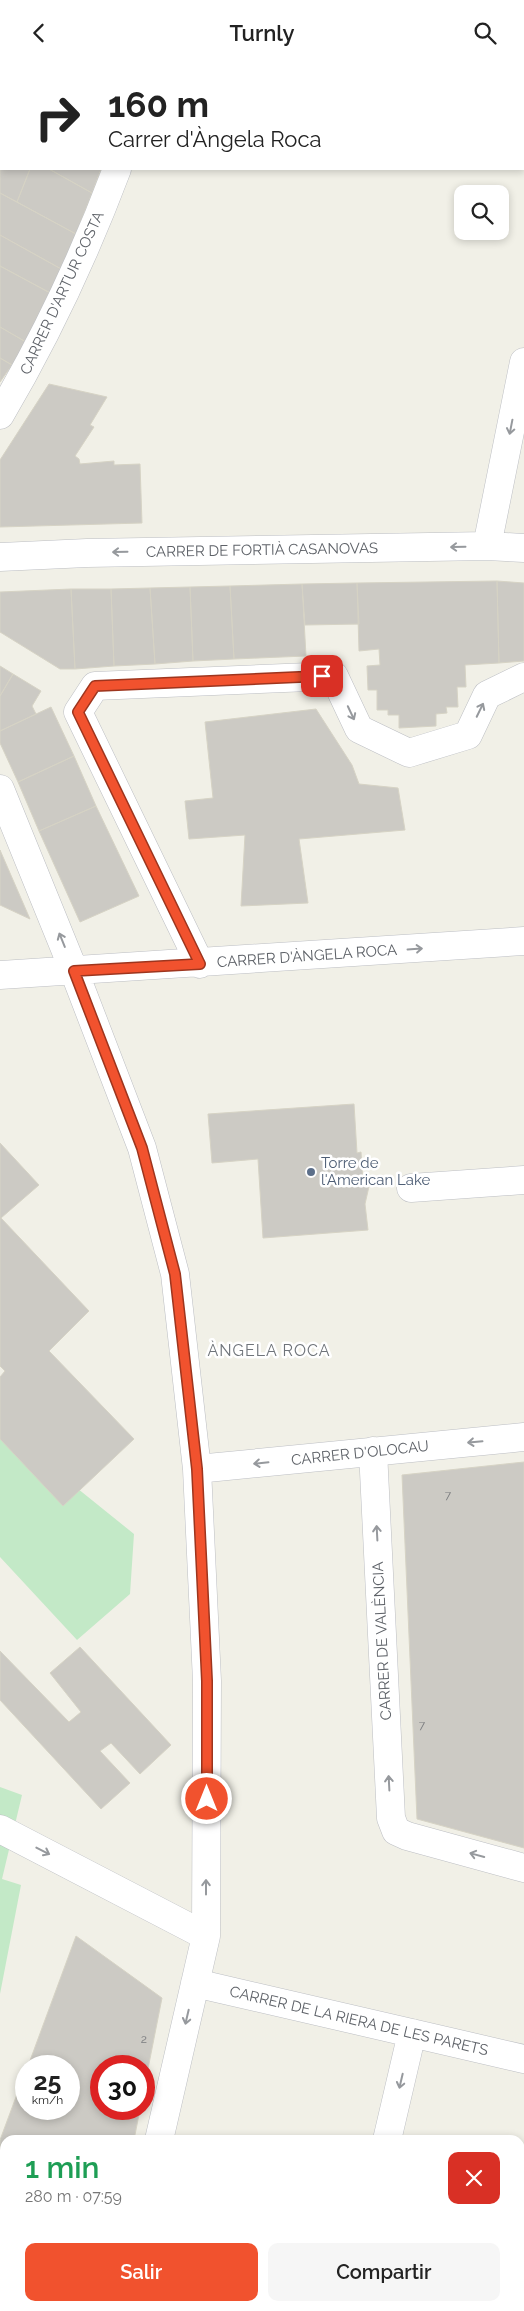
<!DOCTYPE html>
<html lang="es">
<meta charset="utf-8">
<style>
:root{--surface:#fff;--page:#f6f6f6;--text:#222;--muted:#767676;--accent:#f1522e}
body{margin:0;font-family:Raleway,sans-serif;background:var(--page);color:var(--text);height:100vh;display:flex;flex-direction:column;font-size:19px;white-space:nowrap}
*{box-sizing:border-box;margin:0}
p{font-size:16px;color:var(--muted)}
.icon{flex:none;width:28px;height:28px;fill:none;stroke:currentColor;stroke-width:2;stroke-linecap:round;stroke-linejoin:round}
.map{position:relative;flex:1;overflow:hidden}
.details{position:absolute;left:0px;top:2070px;width:525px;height:176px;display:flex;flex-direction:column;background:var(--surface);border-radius:15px 15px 0 0;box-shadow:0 2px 8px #0003}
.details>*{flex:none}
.banner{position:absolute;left:0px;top:0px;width:525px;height:105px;box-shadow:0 2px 8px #0003;background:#fff;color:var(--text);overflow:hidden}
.controls{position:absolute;left:454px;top:120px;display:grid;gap:10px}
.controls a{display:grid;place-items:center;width:55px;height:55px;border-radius:10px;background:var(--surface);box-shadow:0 2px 8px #0003;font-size:25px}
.speed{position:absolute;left:15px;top:1990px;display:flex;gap:10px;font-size:25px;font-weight:700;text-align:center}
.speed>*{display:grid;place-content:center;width:65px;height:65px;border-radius:50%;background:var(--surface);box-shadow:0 2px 8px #0003;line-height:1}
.speed small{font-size:12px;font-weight:400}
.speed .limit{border:8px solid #d22;background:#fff;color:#111}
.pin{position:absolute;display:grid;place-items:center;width:42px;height:42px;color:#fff;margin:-21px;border-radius:10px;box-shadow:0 2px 8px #0006}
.me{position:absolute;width:55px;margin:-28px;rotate:0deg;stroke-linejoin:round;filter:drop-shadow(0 0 4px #0008)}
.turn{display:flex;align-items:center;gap:18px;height:105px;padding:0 25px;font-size:22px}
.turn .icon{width:65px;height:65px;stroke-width:2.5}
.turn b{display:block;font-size:35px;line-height:42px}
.round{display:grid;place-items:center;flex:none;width:52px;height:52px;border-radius:10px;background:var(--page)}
.summary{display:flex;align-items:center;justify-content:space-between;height:85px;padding:0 25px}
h1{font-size:30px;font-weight:600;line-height:38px;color:#1e9e55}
.button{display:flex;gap:10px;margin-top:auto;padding:10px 25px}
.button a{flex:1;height:58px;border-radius:10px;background:var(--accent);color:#fff;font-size:20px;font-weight:600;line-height:58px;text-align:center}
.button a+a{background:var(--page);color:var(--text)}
header{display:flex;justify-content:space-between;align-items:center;height:65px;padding:0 25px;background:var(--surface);font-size:22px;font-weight:600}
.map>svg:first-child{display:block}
.medical{fill:#fdeae5}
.green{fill:#c3e9c7}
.building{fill:#cccac4;stroke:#d6d3c5}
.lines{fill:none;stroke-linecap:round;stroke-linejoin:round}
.minor-casing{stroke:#bcbec3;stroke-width:29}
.minor{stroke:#fff;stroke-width:28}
.oneway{stroke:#96999d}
.route-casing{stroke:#9d351e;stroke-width:12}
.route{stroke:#f1522e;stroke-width:9}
.service-dot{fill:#5c6f8a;stroke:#fff;stroke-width:2}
.labels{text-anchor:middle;stroke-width:5;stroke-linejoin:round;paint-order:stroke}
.number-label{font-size:12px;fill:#7a7c7f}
.street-label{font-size:15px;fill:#5e6268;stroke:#fff}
.service-label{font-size:15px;fill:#4e5e75;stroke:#fff;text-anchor:start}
.neighbourhood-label{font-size:16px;letter-spacing:1px;fill:#6f747a;stroke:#fff}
</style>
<header><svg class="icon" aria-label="back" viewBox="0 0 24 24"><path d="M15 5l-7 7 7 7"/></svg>Turnly<svg class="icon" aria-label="search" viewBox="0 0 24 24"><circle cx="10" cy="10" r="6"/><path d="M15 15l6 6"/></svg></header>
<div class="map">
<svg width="524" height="2246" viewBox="0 0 524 2246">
<rect width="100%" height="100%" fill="#f1f0e7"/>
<path class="medical" d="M 520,2121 L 524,2122 L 524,2246 L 434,2246 L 435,2241 L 520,2241 Z"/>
<path class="green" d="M 0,1361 L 134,1469 L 130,1529 L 77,1575 L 0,1492 Z
M 0,1722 L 22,1730 L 2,1814 L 21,1820 L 0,1929 Z
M 353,2241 L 435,2241 L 434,2246 L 352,2246 Z"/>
<path class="building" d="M 28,0 L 138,0 L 137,1 Z
M 0,45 L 1,46 L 1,77 L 0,77 Z
M 0,77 L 1,104 L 30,104 L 17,137 L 0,128 Z
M 30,104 L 49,104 L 92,128 L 76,169 L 17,137 Z
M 49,104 L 101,104 L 92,128 Z
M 0,128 L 76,169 L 63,205 L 0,170 Z
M 0,170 L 63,205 L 54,230 L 0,201 Z
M 0,201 L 54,230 L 26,277 L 0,262 Z
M 0,262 L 26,277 L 12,300 L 0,293 Z
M 0,293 L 12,300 L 0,317 Z
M 49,319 L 107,332 L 90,360 L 94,362 L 75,391 L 79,394 L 80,399 L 114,396 L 114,400 L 140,399 L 142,458 L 0,462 L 0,395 Z
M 497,516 L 524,518 L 524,596 L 499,598 Z
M 497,516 L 499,598 L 465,600 L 466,622 L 457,622 L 458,642 L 446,642 L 447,648 L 436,649 L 436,661 L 399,663 L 399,650 L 388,650 L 388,645 L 377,645 L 377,625 L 368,625 L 367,601 L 380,600 L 379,584 L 359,586 L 357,518 Z
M 357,518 L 359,559 L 305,560 L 302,519 Z
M 302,519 L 306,591 L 234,594 L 230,521 Z
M 230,521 L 234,594 L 193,596 L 190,522 Z
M 190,522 L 193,596 L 155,599 L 150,523 Z
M 150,523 L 155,599 L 114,601 L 111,524 Z
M 71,524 L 75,604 L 60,604 L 0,567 L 0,527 Z
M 71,524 L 111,524 L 114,601 L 75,604 Z
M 0,601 L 13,609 L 0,631 Z
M 13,609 L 41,626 L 32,641 L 36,649 L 0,666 L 0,631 Z
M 51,642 L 74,691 L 18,717 L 0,678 L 0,666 Z
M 316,644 L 352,700 L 359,719 L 398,723 L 405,765 L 299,774 L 308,838 L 241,841 L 245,770 L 189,774 L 185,736 L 213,733 L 205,657 Z
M 74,691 L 96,741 L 39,766 L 18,717 Z
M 96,741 L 139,831 L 80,857 L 39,766 Z
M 0,785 L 30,854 L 0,840 Z
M 354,1039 L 357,1088 L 361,1087 L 363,1117 L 370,1117 L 365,1139 L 368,1165 L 263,1173 L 258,1094 L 212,1098 L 208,1049 Z
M 0,1078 L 39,1120 L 1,1153 L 89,1246 L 49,1286 L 134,1374 L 63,1441 L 0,1374 L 0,1312 L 5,1306 L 0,1301 Z
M 524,1397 L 524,1783 L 417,1754 L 402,1410 Z
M 80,1582 L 171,1680 L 140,1709 L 111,1678 L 100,1686 L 130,1718 L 101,1744 L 0,1635 L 0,1586 L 69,1657 L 81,1647 L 50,1608 Z
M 76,1871 L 162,1933 L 144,2024 L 144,2001 L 101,2001 L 101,2044 L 140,2044 L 134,2075 L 5,2075 L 5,2241 L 95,2241 L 94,2246 L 0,2246 L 0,2075 L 26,2005 L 26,2044 L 69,2044 L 69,2001 L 28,2001 Z"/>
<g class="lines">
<g class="minor-casing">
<path id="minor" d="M 247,0 L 253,1
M 155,1 L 155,0
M 0,350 C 46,272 85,189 117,104
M 487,481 L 524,297
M 0,492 L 87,488 L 487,481 L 524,483
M 0,724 L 74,906 L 142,1083 L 175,1209 L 197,1404 L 207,1616 L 206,1871 L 159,2075
M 200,899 L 78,647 L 95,621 L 334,611 L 359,664 L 409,688 L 468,670 L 487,630 L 524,612
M 0,910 L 524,876
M 411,1123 L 524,1115
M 373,1386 L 391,1753 L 396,1766 L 407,1771 L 524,1803
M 197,1404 L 524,1372
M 0,1764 L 206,1871
M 195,1918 L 524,1994
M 387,2075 L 412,1968
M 121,2246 L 122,2241
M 348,2246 L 349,2241"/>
</g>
<use href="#minor" class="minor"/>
</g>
<defs><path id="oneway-shaft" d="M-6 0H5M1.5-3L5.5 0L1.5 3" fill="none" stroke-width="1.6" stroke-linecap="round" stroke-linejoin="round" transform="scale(1.25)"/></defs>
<g class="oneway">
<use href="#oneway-shaft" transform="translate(511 362) rotate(101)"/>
<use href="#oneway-shaft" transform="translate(458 482) rotate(179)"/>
<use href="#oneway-shaft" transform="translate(120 487) rotate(179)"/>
<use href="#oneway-shaft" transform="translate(480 645) rotate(-64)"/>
<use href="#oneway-shaft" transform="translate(351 648) rotate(65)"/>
<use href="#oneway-shaft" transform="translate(62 875) rotate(-112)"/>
<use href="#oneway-shaft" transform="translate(415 884) rotate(-4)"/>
<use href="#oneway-shaft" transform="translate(475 1377) rotate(175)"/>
<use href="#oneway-shaft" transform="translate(261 1398) rotate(174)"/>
<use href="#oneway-shaft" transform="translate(377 1468) rotate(-93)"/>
<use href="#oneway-shaft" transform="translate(389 1718) rotate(-93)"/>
<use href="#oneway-shaft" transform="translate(43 1786) rotate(27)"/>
<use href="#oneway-shaft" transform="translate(477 1790) rotate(-165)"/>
<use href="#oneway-shaft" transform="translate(206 1822) rotate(-90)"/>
<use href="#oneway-shaft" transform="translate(187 1952) rotate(103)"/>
<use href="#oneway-shaft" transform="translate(401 2016) rotate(103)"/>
</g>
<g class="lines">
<g class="route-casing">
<path id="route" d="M 207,1734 L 207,1616 L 197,1404 L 175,1209 L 142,1083 L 74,906 L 200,899 L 78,647 L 95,621 L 322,611"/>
</g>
<use href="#route" class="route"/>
</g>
<circle class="service-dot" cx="311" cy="1107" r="5"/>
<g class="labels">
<g class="number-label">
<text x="448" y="1434">7</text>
<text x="422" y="1664">7</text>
<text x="144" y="1978">2</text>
</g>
<g class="street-label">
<text transform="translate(62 228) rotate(-65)" y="5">CARRER D'ARTUR COSTA</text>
<text transform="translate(262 485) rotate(-1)" y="5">CARRER DE FORTIÀ CASANOVAS</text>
<text transform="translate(307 891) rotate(-4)" y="5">CARRER D'ÀNGELA ROCA</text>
<text transform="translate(360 1388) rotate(-6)" y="5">CARRER D'OLOCAU</text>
<text transform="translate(382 1576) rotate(-93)" y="5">CARRER DE VALÈNCIA</text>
<text transform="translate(359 1956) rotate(13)" y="5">CARRER DE LA RIERA DE LES PARETS</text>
</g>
<g class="service-label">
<text x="321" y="1103">Torre de<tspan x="321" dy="17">l'American Lake</tspan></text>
</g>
<g class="neighbourhood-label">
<text x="269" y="1291">ÀNGELA ROCA</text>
</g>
</g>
</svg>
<div class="controls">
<a><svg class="icon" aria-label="search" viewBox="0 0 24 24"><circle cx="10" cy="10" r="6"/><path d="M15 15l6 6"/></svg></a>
</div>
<div class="speed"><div>25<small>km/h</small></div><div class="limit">30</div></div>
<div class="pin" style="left:322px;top:611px;background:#d93025"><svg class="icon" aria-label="arrive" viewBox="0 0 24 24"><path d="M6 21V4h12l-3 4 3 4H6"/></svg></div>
<svg class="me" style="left:207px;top:1734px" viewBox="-20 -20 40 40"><circle r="17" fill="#f1522e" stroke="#fff" stroke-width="3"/><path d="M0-11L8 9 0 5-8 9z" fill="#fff"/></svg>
<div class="banner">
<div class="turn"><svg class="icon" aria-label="right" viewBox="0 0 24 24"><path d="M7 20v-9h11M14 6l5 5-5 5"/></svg><div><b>160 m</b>Carrer d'Àngela Roca</div></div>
</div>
<section class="details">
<div class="summary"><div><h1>1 min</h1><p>280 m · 07:59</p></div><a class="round" style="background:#d93025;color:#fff"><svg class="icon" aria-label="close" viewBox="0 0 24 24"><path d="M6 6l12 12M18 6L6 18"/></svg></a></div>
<div class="button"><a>Salir</a><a>Compartir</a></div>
</section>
</div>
